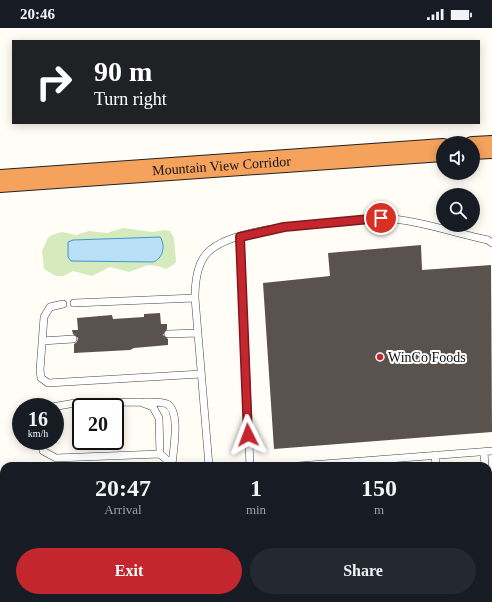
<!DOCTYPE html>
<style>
:root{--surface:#171b24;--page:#242831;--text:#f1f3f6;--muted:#9ea1a6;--accent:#c4262e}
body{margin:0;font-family:"Times New Roman",serif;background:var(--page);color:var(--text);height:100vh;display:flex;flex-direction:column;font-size:15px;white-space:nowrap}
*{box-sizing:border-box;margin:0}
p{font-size:13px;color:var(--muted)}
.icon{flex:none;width:22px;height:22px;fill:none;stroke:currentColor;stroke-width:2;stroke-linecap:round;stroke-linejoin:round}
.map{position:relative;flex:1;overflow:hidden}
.panel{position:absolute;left:0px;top:434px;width:492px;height:140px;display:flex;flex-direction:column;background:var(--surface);border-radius:12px 12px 0 0;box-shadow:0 2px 10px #0003}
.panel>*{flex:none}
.hud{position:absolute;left:12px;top:12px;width:468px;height:84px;border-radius:0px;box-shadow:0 2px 10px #0003;background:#202124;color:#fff;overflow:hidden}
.fabs{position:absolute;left:436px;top:108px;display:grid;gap:8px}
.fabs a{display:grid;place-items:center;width:44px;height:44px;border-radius:50%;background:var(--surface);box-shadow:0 2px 10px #0003;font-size:20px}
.speed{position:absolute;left:12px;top:370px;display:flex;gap:8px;font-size:20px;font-weight:700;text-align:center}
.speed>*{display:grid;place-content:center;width:52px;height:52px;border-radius:50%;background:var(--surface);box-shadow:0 2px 10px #0003;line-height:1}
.speed small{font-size:10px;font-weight:400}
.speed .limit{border:2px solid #111;border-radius:6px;background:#fff;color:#111}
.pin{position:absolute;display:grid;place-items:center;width:34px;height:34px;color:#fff;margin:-17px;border:2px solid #fff;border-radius:50%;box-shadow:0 1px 4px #0007}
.me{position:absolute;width:44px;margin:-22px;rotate:357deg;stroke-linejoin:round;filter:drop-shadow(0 0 3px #0008)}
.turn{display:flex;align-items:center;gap:14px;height:84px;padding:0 16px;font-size:18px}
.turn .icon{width:52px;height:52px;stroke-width:2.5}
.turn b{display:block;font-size:28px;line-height:34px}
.eta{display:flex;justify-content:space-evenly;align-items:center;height:68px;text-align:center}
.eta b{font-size:24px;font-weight:700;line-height:28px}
.cta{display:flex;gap:8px;margin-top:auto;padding:8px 16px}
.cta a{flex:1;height:46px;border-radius:24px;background:var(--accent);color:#fff;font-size:16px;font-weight:700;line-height:46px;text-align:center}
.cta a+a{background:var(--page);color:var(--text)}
.status{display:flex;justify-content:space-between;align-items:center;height:28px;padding:0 20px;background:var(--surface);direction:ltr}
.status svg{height:11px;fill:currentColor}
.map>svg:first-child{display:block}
.green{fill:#d5ebbd}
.water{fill:#b9e0f7;stroke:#3f96cf}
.building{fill:#5a524d}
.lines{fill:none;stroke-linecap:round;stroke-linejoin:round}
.lane-casing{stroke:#444;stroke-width:8}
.street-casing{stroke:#444;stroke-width:16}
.highway-casing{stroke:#222;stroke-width:24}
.lane{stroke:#fff;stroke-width:7}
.street{stroke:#fff;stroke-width:15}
.highway{stroke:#f5a25d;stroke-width:22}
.route-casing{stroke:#7f191e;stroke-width:10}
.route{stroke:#c4262e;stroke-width:7}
.poi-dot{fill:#c4262e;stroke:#fff;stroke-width:1.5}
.labels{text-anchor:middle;stroke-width:4;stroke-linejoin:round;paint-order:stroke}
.street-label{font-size:14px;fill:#111;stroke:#fff}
.poi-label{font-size:14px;fill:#111;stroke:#fff;text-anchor:start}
</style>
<div class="status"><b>20:46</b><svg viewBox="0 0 49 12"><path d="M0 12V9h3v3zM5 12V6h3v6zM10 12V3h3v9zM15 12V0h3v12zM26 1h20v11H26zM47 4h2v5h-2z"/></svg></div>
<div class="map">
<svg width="492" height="574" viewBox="0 0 492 574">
<rect width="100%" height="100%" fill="#fffdf5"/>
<path class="green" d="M 123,200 L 152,204 L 165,202 L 170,203 L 174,210 L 176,234 L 173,237 L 166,241 L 158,238 L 148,237 L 129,244 L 110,239 L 92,248 L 73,243 L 63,248 L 56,248 L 44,241 L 42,223 L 48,210 L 52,207 L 62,204 L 76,207 L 89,203 L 107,205 Z"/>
<path class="water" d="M 160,209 C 166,217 163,231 153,234 L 71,233 L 68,229 L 68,214 L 73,212 Z"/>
<path class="building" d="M 421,217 L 422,242 L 491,237 L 492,404 L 274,421 L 263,255 L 330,248 L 328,225 Z
M 160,285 L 161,296 L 167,296 L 167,301 L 163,307 L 168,311 L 168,317 L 134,320 L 130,322 L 74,325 L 74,316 L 77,314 L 78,310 L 73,306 L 72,302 L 78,302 L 77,290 L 112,287 L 113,291 L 144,289 L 144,286 Z"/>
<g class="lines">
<g class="lane-casing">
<path id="lane" d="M 240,209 L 250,438
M 74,275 L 195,270
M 63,276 L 50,279 L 44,289 L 40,342 L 41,350 L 48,355 L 201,346
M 168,306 L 198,305
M 42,313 L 73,311
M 145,374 C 152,374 162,373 167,376 C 181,383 173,423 172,437
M 52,379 L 75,375 L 140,374 L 153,379 L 159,390 L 160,426
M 43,413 L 43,423 L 56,430 L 160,426 L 174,438
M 484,424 L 485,438
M 435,427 L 436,438
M 209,438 L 195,270 C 195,257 196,241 204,229 C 222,201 304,197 336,194 C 351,193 366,190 381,190 C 414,191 455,205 488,212 L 492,215
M 298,438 L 492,423
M 488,478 L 492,527
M 26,570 L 33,574
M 174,570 L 176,574
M 221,570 L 221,574
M 259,570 L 259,574
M 304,570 L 304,574
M 350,570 L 350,574
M 396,570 L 396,574
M 447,570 L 447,574
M 8,574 L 10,570
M 184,574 L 190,570"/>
</g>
<g class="street-casing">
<path id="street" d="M 0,533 L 4,534
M 87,570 L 97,574"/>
</g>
<g class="highway-casing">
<g id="highway">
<path d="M 473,120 L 492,119"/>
<path id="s1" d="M 0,153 L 443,122"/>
</g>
</g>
<use href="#lane" class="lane"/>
<use href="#street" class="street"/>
<use href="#highway" class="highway"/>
</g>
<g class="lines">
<g class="route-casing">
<path id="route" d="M 248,407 L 240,209 L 284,199 L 381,190"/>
</g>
<use href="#route" class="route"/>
</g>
<circle class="poi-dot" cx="380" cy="329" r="4"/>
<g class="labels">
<g class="street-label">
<text dy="5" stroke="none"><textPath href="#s1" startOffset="222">Mountain View Corridor</textPath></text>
</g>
<g class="poi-label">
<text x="388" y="334">WinCo Foods</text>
</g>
</g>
</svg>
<div class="fabs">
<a><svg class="icon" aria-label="sound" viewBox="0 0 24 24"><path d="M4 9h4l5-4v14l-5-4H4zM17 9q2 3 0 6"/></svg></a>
<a><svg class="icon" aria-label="search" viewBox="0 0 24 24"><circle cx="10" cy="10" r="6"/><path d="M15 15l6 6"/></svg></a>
</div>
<div class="speed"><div>16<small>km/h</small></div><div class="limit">20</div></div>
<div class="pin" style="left:381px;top:190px;background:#d93025"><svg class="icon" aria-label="arrive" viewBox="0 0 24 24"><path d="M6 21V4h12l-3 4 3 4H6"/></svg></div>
<svg class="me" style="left:248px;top:407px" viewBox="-20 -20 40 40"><path d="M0-17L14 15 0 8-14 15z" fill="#c4262e" stroke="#fff" stroke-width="4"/></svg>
<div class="hud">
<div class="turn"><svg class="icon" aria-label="right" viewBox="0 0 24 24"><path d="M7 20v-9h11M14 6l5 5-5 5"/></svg><div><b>90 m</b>Turn right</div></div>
</div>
<section class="panel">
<div class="eta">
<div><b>20:47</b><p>Arrival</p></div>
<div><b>1</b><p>min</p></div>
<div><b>150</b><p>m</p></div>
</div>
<div class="cta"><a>Exit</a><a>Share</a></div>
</section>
</div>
